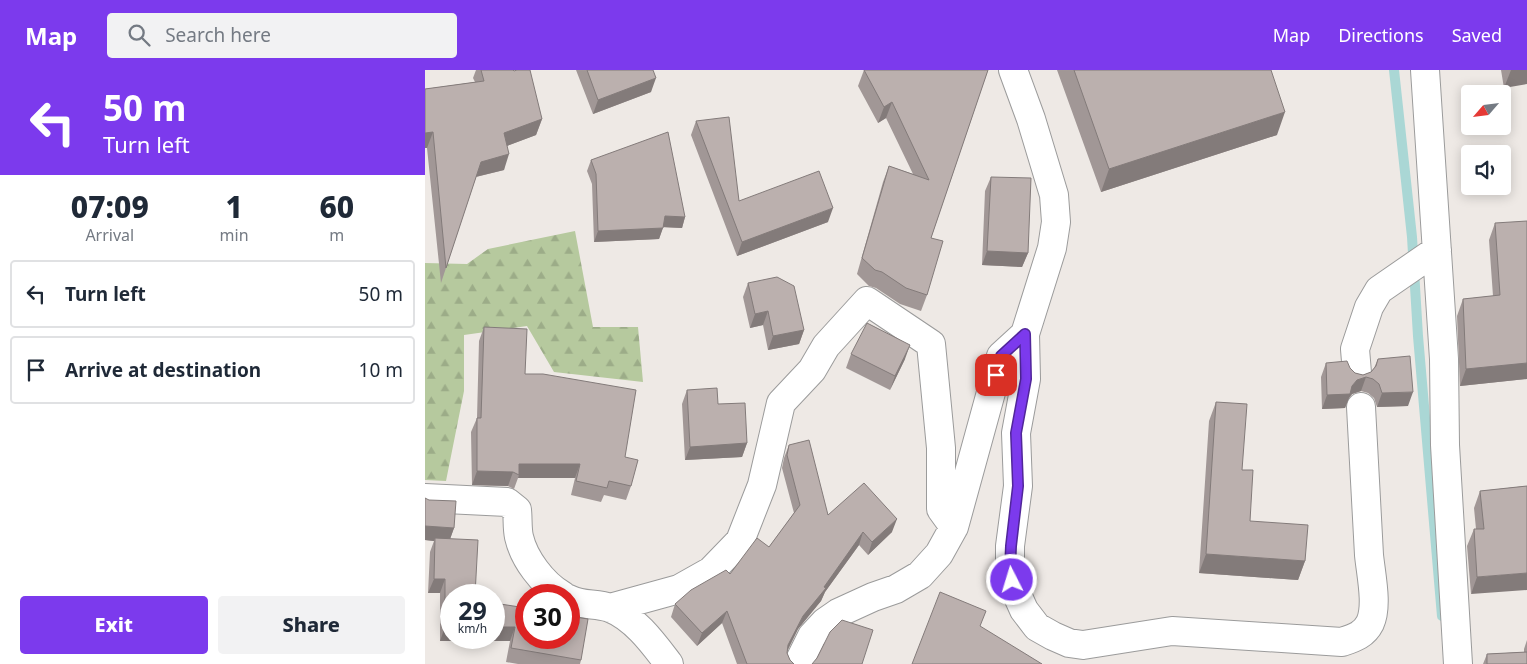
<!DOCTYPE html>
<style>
:root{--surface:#fff;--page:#f2f2f3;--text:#1f2937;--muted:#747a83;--line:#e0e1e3;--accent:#7c3aed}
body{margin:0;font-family:"Noto Sans",sans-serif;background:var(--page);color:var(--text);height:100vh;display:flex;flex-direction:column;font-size:19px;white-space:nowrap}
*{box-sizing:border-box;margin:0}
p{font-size:16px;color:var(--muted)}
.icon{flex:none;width:28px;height:28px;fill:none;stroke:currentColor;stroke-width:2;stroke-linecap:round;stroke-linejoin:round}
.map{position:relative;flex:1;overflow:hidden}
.drawer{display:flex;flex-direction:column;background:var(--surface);width:425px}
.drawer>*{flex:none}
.guide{background:#7c3aed;color:#fff;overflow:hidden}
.needle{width:32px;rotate:242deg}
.controls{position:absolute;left:1036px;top:15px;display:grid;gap:10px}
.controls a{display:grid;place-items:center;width:50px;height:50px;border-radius:5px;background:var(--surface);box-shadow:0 2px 12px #0003;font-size:25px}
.speed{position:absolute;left:15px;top:514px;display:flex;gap:10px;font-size:25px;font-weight:700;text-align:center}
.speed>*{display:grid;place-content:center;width:65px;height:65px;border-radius:50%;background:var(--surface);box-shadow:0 2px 12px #0003;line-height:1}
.speed small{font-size:12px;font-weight:400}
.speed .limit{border:8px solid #d22;background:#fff;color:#111}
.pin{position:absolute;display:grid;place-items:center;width:42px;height:42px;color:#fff;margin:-21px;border-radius:10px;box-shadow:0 2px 8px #0006}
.me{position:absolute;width:55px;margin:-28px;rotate:355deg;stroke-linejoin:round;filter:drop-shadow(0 0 4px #0008)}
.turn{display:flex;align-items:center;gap:18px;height:105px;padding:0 20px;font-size:22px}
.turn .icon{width:65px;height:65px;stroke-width:2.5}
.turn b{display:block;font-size:35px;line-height:42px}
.eta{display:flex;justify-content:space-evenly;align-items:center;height:85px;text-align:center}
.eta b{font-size:30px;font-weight:800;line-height:35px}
.primary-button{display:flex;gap:10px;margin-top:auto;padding:10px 20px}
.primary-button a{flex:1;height:58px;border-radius:5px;background:var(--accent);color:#fff;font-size:20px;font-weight:800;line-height:58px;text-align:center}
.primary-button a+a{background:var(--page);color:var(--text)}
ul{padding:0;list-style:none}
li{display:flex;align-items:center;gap:15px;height:68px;margin:0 10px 8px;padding:0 10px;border:2px solid var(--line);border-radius:5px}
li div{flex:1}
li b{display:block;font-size:19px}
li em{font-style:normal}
header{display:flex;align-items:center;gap:30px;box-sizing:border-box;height:70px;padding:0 25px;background:var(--accent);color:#fff}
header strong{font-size:24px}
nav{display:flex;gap:28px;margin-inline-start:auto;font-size:18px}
.search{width:350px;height:45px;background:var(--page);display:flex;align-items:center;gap:12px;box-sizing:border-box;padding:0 18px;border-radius:5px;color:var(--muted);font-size:19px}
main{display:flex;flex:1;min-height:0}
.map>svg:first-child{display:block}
.forest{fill:url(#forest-firs)}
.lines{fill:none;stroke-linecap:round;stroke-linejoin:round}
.stream{stroke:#aad7d5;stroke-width:10}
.street-casing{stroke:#9b9b9b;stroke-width:30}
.street{stroke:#fff;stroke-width:28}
.wall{fill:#a19796}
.shaded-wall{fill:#837b7a}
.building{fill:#bbb0ae;stroke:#837b7a}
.route-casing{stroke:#51269a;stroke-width:12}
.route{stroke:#7c3aed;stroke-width:9}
</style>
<header>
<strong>Map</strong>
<div class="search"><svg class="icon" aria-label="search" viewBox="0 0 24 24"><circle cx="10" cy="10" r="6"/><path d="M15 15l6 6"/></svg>Search here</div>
<nav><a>Map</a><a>Directions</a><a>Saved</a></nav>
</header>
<main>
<section class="drawer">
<div class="guide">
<div class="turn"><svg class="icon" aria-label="left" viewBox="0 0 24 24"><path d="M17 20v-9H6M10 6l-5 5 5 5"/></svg><div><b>50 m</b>Turn left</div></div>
</div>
<div class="eta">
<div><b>07:09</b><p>Arrival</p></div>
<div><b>1</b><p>min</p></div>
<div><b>60</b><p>m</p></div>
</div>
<ul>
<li><svg class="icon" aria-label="left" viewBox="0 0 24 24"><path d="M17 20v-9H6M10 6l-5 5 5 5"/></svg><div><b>Turn left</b></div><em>50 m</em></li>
<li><svg class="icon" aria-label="arrive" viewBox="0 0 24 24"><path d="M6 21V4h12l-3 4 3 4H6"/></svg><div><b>Arrive at destination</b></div><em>10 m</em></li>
</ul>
<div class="primary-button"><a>Exit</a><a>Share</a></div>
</section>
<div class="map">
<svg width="1102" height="594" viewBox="0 0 1102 594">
<defs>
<pattern id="forest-firs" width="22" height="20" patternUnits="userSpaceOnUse" patternTransform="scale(1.25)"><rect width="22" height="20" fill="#b6c99e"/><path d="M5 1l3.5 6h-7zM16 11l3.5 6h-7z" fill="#9cac88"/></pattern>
</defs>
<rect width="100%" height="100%" fill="#eee9e5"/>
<path class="forest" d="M 150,161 L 168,257 L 213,257 L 218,312 L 129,302 L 102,256 L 39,265 L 39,321 L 21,411 L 0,410 L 0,193 L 42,194 L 63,179 Z"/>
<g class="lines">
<path class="stream" d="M 969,0 L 987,167 L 993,266 L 1017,546"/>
<g class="street-casing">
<path id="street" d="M 588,0 L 606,49 L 629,125 L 631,152 L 627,178 L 600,264 L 601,309 L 591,363 L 593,416 L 585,476 L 585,499 L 590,520 L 599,540 L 612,557 L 628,566 L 644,573 L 658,575 L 747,561 L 917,572 C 929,568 939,565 945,553 C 953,536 946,505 944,485 C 941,436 939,386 936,337
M 1000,0 L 1019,289 L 1020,375 L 1033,594
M 932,303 L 930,279 L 944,237 L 954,220 L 1012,180
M 0,428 L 82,432 L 92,440 C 93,448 92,458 94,467 C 99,489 118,514 137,525
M 144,529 C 156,536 172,533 185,538 C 210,548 228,573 244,594
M 185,538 L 254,519 L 286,501 L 315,471 L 337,415 L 356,333 L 387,300 L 401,276 L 442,231 L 506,274 L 516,378 L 516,439 L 529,457
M 373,594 L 387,566 L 400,552 L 413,543 L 448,527 L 471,519 L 495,505 L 514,484 L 529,457 L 576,286 L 600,264"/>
</g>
<use href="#street" class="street"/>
</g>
<path class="wall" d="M 51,0 L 88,0 L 117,49 L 111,65 L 82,76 L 79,100 L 51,107 L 16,213 L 2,78 L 0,19 L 50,12 L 48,8 Z
M 151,0 L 228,0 L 226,22 L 168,44 Z
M 439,0 L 563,0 L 506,168 L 502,225 L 496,241 L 475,234 L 451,218 L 444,216 L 432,204 L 458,112 L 464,96 L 488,104 L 461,48 L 453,53 L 433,16 Z
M 632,0 L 846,0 L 852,65 L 676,122 Z
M 1076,0 L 1102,0 L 1079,18 Z
M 271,51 L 314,131 L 403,152 L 312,186 L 266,65 Z
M 166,90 L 260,147 L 257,158 L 238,157 L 234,169 L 169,172 L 167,114 L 162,101 Z
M 566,107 L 603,183 L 597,197 L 557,195 L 560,121 Z
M 1070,153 L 1102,309 L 1035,316 L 1032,246 L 1038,229 L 1068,226 L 1064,170 Z
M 323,213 L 379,260 L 374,274 L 343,280 L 338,255 L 325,258 L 318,227 Z
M 59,257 L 100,304 L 200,387 L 206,416 L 201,430 L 179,425 L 176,432 L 146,425 L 150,408 L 93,408 L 89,419 L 83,416 L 47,415 L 46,362 L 52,348 L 54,271 Z
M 426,284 L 480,289 L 465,320 L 421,298 Z
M 953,289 L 983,336 L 952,337 L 949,328 L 943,323 L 936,321 L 927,324 L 924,328 L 920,338 L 897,339 L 896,307 L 901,293 L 925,298 L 930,303 L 938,305 L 946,302 L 949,298 Z
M 262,320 L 322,373 L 317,387 L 260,390 L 257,334 Z
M 791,332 L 817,400 L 825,451 L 880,491 L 873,510 L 774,503 L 784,351 Z
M 364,375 L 403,445 L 467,462 L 443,485 L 434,475 L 400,522 L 396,531 L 373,559 L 363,580 L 362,583 L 365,590 L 369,594 L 312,594 L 297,553 L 272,576 L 246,547 L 250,534 L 305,504 L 344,477 L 369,443 L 357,398 L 359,388 Z
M 1102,416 L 1046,524 L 1042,476 L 1049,459 L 1051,459 L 1049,438 L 1055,421 Z
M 0,428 L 29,458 L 25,469 L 26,525 L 69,533 L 156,590 L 155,594 L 93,594 L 81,592 L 85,571 L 15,571 L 15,523 L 3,523 L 5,482 L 9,471 L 0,470 Z
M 1102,570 L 1102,594 L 1058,594 L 1062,584 L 1099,582 L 1099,579 Z"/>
<path class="shaded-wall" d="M 1086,0 L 1102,0 L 1102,14 L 1079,18 Z
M 231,8 L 226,22 L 168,44 L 173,30 Z
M 467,32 L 461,48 L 453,53 L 459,37 Z
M 860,42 L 852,65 L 676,122 L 684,99 Z
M 117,49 L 111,65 L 74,79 L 79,63 Z
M 8,62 L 2,78 L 0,78 L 0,63 Z
M 84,84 L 79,100 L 50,107 L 56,92 Z
M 408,138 L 403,152 L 312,186 L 317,172 Z
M 240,146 L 260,147 L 257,158 L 236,157 Z
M 238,158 L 234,169 L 169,172 L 173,161 Z
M 562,181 L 603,183 L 597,197 L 557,195 Z
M 343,241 L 338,255 L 325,258 L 330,244 Z
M 379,260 L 374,274 L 343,280 L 348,266 Z
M 485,275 L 480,289 L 465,320 L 470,306 Z
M 1102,293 L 1102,309 L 1035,316 L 1041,299 Z
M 941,307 L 936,321 L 927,324 L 924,328 L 920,338 L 897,339 L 902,325 L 927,316 L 932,310 Z
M 988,322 L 983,336 L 952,337 L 957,323 Z
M 322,373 L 317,387 L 260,390 L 265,377 Z
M 94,394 L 155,394 L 150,408 L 93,408 L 94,405 Z
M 52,401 L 88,402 L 83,416 L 47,415 Z
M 472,449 L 467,462 L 443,485 L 447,472 Z
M 0,456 L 29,458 L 24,472 L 10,468 L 9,471 L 0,470 Z
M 438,462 L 434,475 L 400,522 L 396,531 L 373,559 L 359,587 L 363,575 L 378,546 Z
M 781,484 L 880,491 L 873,510 L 774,503 Z
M 1102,503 L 1102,520 L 1046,524 L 1052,507 Z
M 9,509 L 20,509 L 15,523 L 3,523 Z
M 302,541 L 297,553 L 272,576 L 277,563 Z
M 20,557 L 26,557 L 26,568 L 69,568 L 69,557 L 90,557 L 85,571 L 15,571 Z"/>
<path class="building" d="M 56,0 L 88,0 L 89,1 L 92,0 L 105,0 L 117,49 L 79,63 L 84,84 L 56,92 L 21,198 L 8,62 L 0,63 L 0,19 L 59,11 Z
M 162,0 L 228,0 L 231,8 L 173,30 Z
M 439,0 L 563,0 L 506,168 L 518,171 L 502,225 L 481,218 L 457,202 L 450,200 L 437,188 L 464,96 L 504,110 L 467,32 L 459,37 Z
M 649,0 L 846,0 L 860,42 L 684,99 Z
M 304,47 L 314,131 L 394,101 L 408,138 L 317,172 L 271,51 Z
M 243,62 L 260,147 L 240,146 L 238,158 L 173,161 L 171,104 L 166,90 Z
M 566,107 L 606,108 L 603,183 L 562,181 Z
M 1102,151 L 1102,293 L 1041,299 L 1038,229 L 1075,225 L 1070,153 Z
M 352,207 L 369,216 L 379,260 L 348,266 L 343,241 L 330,244 L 323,213 Z
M 442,253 L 485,275 L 470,306 L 426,284 Z
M 59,257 L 102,259 L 100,304 L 118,304 L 211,320 L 200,387 L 213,390 L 206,416 L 184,411 L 182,418 L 151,411 L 155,394 L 94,394 L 94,405 L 88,402 L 52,401 L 52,348 L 56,348 Z
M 985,286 L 988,322 L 957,323 L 954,314 L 948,309 L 941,307 L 932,310 L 927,316 L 925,324 L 902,325 L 901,293 L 922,291 L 925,298 L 930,303 L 938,305 L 946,302 L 951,296 L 953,289 Z
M 292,318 L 293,334 L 320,333 L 322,373 L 265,377 L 262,320 Z
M 791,332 L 822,334 L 817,400 L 828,400 L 825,451 L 883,455 L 880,491 L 781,484 Z
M 384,370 L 403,445 L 439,413 L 472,449 L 447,472 L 438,462 L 399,517 L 401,518 L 378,546 L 363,575 L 362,583 L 365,590 L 369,594 L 322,594 L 302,541 L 277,563 L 250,534 L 266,520 L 301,500 L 305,504 L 332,468 L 344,477 L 375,435 L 362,385 L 364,375 Z
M 1102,416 L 1102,503 L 1052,507 L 1049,459 L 1059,459 L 1055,421 Z
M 0,428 L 4,430 L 31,431 L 29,458 L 0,456 Z
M 10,468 L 53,470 L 50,525 L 26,525 L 26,557 L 20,557 L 20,509 L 9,509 Z
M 515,522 L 561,541 L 555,556 L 617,594 L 487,594 Z
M 69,533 L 101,538 L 101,568 L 144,568 L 144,546 L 163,549 L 156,590 L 86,578 L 90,557 L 69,557 Z
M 417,550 L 448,560 L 437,594 L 387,594 L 392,588 L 405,562 Z
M 1102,582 L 1102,594 L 1062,594 L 1062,584 Z"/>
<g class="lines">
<g class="route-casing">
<path id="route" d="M 571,305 L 576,286 L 600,264 L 601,309 L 591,363 L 593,416 L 586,476 L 585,499 L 587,510"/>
</g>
<use href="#route" class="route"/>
</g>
</svg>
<div class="controls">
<a><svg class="needle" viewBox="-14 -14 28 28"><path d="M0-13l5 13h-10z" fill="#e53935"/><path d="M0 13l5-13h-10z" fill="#747a83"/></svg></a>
<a><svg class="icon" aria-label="sound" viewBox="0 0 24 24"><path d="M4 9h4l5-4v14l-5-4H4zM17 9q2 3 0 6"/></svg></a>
</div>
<div class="speed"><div>29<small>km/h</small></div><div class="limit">30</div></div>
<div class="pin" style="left:571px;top:305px;background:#d93025"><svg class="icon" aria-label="arrive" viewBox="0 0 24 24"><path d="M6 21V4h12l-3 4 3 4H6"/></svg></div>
<svg class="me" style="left:587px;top:510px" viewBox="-20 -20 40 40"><circle r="17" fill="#7c3aed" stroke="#fff" stroke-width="3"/><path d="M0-11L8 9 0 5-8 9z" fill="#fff"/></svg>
</div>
</main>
